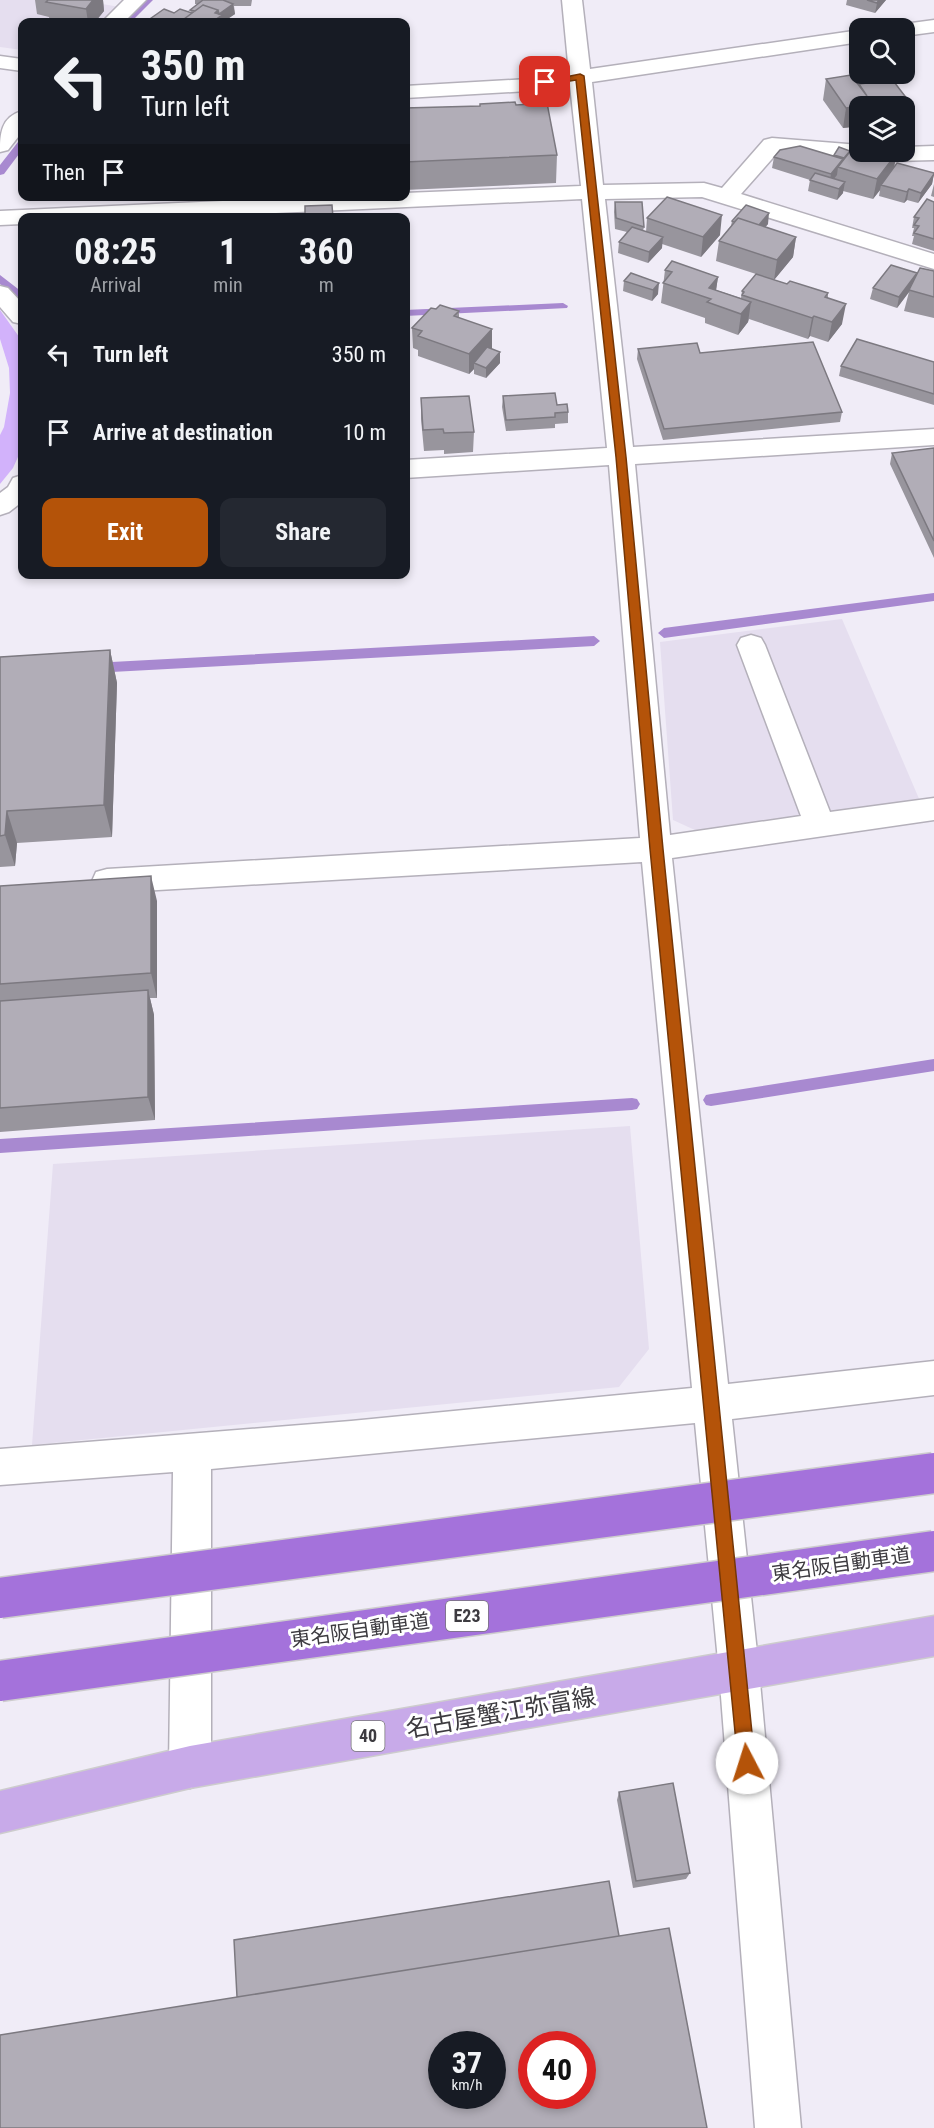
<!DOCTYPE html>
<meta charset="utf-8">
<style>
:root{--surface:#171b24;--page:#242831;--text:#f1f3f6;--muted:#9ea1a6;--accent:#b45309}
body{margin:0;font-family:"Roboto Condensed","Noto Sans JP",sans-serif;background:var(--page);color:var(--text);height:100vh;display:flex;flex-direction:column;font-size:22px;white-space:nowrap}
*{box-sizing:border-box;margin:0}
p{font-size:20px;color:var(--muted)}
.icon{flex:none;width:33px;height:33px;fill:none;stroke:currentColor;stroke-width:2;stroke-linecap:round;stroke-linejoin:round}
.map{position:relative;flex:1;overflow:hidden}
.sheet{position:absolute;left:18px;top:213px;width:392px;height:366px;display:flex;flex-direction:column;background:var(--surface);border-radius:12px;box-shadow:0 3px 9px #0003}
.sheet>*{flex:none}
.banner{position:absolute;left:18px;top:18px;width:392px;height:183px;border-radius:12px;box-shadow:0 3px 9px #0003;background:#171b24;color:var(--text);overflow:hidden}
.buttons{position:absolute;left:849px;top:18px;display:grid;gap:12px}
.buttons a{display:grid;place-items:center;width:66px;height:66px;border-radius:12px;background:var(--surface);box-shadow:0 3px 9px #0003;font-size:30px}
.speed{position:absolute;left:428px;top:2031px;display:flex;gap:12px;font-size:30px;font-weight:700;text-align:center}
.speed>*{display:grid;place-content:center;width:78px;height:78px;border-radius:50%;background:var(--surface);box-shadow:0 3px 9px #0003;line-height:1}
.speed small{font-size:15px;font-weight:400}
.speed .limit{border:9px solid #d22;background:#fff;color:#111}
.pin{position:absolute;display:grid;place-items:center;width:51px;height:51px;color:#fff;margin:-26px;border-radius:12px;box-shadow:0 3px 9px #0006}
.me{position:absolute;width:66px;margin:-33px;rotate:355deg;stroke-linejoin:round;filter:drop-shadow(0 0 4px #0008)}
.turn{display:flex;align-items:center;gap:21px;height:126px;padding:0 24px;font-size:27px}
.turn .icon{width:78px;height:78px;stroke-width:2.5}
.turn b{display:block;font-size:42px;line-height:51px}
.then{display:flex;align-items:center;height:57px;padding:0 24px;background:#0003;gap:12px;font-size:22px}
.eta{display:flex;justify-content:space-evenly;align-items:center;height:102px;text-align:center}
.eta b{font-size:36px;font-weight:700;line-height:42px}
.primary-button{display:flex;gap:12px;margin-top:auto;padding:12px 24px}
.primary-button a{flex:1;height:69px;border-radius:12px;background:var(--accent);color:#fff;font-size:24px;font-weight:700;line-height:69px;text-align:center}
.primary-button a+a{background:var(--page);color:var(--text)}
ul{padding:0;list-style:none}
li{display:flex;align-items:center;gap:18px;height:78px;padding:0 24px}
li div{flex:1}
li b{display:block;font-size:22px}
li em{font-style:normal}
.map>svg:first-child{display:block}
.built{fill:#e5deef}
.green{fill:#d2b2fb}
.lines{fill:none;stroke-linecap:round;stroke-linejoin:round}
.stream{fill:#a889d0;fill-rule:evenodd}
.minor-casing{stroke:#b4b0ba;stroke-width:3}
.major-casing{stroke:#cdcccd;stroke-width:3}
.minor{fill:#fff;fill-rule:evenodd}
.major{fill:#c8aae9;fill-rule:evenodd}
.highway-bridge-casing{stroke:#cdcccd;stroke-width:43;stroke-linecap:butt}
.highway-bridge{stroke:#a472db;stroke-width:40}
.wall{fill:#98959d}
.shaded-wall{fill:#7c7980}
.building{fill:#b1adb7;stroke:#7c7980;stroke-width:1.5;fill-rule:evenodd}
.route{fill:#b45309;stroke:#753606;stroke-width:1.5}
.labels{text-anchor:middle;stroke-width:6;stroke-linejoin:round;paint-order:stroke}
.shield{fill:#fff;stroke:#777679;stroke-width:1.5}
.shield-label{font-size:18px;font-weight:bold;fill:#3d3b40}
.street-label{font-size:20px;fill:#3d3b40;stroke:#fff}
.near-street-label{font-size:24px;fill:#3d3b40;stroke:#fff}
</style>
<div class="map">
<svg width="934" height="2128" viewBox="0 0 934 2128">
<rect width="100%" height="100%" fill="#f0ecf7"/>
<path class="built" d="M 0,0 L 78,0 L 120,7 L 104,22 L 22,22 L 22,50 L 0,47 Z
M 842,619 L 920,801 L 697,831 L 673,820 L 660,642 Z
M 630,1126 L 649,1349 L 619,1387 L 32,1445 L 53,1164 Z"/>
<path class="green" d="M 0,310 L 22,341 L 22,448 L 13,468 L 0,484 L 0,435 L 4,427 L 10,393 L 9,368 L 0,339 Z"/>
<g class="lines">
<path class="stream" d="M 143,0 L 153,0 L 131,22 L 122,22 Z
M 22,141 L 22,150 L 4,174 L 0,175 L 0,165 L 18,142 Z
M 0,275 L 22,292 L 22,300 L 18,299 L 0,284 Z
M 563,303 L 568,306 L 567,308 L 405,316 L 405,310 Z
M 934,593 L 934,601 L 664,638 L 658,633 L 664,628 Z
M 594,636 L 600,641 L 594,646 L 93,673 L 87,668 L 93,663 Z
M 934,1059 L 934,1071 L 711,1106 L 706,1105 L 703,1100 L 706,1095 L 711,1094 Z
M 632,1098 L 637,1099 L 640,1104 L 637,1109 L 632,1110 L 0,1153 L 0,1139 Z"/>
<g class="minor-casing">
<path id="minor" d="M 124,0 L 146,0 L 124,22 L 102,22 Z
M 562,0 L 582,0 L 590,69 L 860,30 L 860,42 L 592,82 L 603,185 L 704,183 L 722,188 L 764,140 L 772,138 L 860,145 L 860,152 L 904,152 L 904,147 L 934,146 L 934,160 L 893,161 L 778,152 L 741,194 L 934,254 L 934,269 L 702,197 L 605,199 L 633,447 L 934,429 L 934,445 L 635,464 L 670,835 L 801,816 L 737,645 L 741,638 L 751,635 L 761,638 L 765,645 L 830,812 L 934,798 L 934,820 L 672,858 L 728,1384 L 934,1361 L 934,1395 L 732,1419 L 759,1671 L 801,2128 L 755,2128 L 719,1671 L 695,1423 L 211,1469 L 211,1767 L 205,1782 L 190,1788 L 175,1782 L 169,1767 L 173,1472 L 0,1485 L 0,1449 L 351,1421 L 692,1388 L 642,862 L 107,893 L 96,890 L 92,881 L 96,872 L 107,869 L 640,838 L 609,465 L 405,478 L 405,460 L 607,448 L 582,199 L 168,218 L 22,218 L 22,224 L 0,225 L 0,211 L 333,196 L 405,196 L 405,193 L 581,186 L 570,85 L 528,91 L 405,98 L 405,86 L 528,79 L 569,73 Z
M 934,20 L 934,32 L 904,36 L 904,28 L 895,28 L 904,24 Z
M 0,56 L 22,59 L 22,71 L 0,68 Z
M 22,111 L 22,132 L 8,150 L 0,152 C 0,134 1,117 22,111 Z
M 0,286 L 8,288 L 22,303 L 22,324 L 13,322 L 0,307 Z
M 22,475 L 22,502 L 9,512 L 0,515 L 0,493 L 8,487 L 13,478 Z"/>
</g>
<g class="major-casing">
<path id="major" d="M 934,1616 L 934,1656 L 190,1788 L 0,1833 L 0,1791 L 190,1746 Z"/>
</g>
<use href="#minor" class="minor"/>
<use href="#major" class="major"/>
<g class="highway-bridge-casing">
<path id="highway-bridge" d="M 0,1598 L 934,1473
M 0,1681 L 934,1551"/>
</g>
<use href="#highway-bridge" class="highway-bridge"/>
</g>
<path class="wall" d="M 35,0 L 103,0 L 104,11 L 95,22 L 50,22 L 49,17 L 37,14 Z
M 195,0 L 252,0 L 251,6 L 234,6 L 235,14 L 223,22 L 148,22 L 147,21 L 174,13 L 191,13 L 190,10 L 198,4 L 195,4 Z
M 847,0 L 886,0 L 875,13 L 846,5 Z
M 867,74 L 888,74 L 911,104 L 907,125 L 904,125 L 904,106 L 860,106 L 860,126 L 843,128 L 823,100 L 826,79 L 851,75 L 859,86 L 859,84 L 866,83 Z
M 516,105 L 557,155 L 556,183 L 405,190 L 405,108 Z
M 849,153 L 894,167 L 934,173 L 932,184 L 918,203 L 907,200 L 904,203 L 879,196 L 880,190 L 873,199 L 843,191 L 843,193 L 837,200 L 808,191 L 810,180 L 772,168 L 774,157 L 834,156 L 834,155 Z
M 934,184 L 934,197 L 931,196 Z
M 615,202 L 644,227 L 643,231 L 646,232 L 647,218 L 720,235 L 701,257 L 662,244 L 662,248 L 648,263 L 618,253 L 619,242 L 627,232 L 615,229 L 614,212 Z
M 934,202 L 934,251 L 912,244 L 914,236 L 912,236 L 914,228 L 912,228 L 914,217 Z
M 732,221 L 768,224 L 765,227 L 796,237 L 793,257 L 774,280 L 787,284 L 828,293 L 828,298 L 842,324 L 828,342 L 810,336 L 808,339 L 749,319 L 748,322 L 738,335 L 705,323 L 705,318 L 661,303 L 665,270 L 718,277 L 716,290 L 741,298 L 742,291 L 756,274 L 716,261 L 719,241 L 731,226 Z
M 934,271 L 934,318 L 904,311 L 909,292 L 897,308 L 870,299 L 873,288 L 917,273 Z
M 631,273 L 658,294 L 652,301 L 623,291 L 624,281 Z
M 436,309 L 459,311 L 459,317 L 492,349 L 500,352 L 500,363 L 486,378 L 474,374 L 474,369 L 469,374 L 418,356 L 418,350 L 413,348 L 412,328 Z
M 638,349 L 700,353 L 842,412 L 840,422 L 663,440 L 637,359 Z
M 934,362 L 934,405 L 839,376 L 841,366 Z
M 503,396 L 557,405 L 568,412 L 568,423 L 555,424 L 555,428 L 506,431 L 502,407 Z
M 421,398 L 474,432 L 473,452 L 444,454 L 444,450 L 424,451 L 421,419 Z
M 934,448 L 934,558 L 890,464 L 892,453 Z
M 110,650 L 117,683 L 112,837 L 17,843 L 15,866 L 0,867 L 0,657 Z
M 0,886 L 157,901 L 157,998 L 150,998 L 154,1015 L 155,1120 L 0,1132 Z
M 619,1792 L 690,1873 L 686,1879 L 633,1888 L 617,1800 Z"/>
<path class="shaded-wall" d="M 93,0 L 103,0 L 104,11 L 95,22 L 88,22 L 86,9 Z
M 879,0 L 886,0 L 875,13 L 877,3 Z
M 233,4 L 235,14 L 223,22 L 212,22 L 215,13 L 218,10 Z
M 873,104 L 873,106 L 860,106 L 860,126 L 843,128 L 846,108 Z
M 911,104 L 907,125 L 904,125 L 904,106 L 898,106 Z
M 897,153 L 893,173 L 881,185 L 880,190 L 873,199 L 877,179 Z
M 843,159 L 841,168 L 838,167 L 837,175 L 829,185 L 831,174 Z
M 934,174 L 932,184 L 918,203 L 921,193 Z
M 845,182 L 843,193 L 837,200 L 839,189 Z
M 909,189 L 907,200 L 904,203 L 907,192 Z
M 769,213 L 768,224 L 754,240 L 755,229 Z
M 722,215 L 720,235 L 701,257 L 703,237 Z
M 663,237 L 662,248 L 648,263 L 649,252 Z
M 796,237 L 793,257 L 774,280 L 777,260 Z
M 917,273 L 915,284 L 897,308 L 899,297 Z
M 718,277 L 715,297 L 711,299 L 709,288 Z
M 659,283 L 658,294 L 652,301 L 653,290 Z
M 751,302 L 748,322 L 738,335 L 741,314 Z
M 846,304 L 842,324 L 828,342 L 832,322 Z
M 814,316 L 810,336 L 808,339 L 812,318 Z
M 492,329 L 492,349 L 474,363 L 474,369 L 469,374 L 469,354 Z
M 500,352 L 500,363 L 486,378 L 486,368 Z
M 110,650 L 117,683 L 112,837 L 104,805 Z
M 7,811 L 17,843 L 15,866 L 5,835 Z
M 151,876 L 157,901 L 157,998 L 151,973 Z
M 148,990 L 154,1015 L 155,1120 L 148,1097 Z"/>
<path class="building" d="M 48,0 L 93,0 L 86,9 L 46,2 Z
M 203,0 L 223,0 L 233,4 L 219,14 L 218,10 L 203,5 L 195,11 L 190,10 Z
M 867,0 L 879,0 L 877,3 Z
M 203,5 L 218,10 L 215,13 L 222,15 L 212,22 L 180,22 Z
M 164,9 L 174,13 L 180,9 L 192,13 L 180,22 L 150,22 L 147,21 Z
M 869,74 L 888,74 L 911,104 L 898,106 L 876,106 L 873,104 L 846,108 L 826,79 L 851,75 L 867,96 L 859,84 L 876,82 Z
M 515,102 L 516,105 L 547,103 L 557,155 L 405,162 L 405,108 L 480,106 L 480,104 Z
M 858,141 L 860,142 L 860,152 L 893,152 L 897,153 L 877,179 L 838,167 Z
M 800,146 L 843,159 L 831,174 L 774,157 L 780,150 Z
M 839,147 L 850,151 L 844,158 L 834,155 Z
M 897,163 L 934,173 L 934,174 L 921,193 L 909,189 L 907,192 L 881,185 Z
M 815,173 L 845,182 L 839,189 L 810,180 Z
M 667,197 L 722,215 L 703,237 L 647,218 Z
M 927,199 L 934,202 L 934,239 L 914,233 L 919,226 L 914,225 L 919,218 L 914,217 Z
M 615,202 L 642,202 L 644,227 L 616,218 Z
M 332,205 L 333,218 L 305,218 L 305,206 Z
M 746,205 L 769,213 L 759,225 L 738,218 L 734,222 L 732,221 Z
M 738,218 L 796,237 L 777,260 L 719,241 Z
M 632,227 L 663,237 L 649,252 L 619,242 Z
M 672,261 L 718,277 L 709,288 L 751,302 L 741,314 L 707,302 L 711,299 L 663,283 L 672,272 L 665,270 Z
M 891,265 L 917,273 L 899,297 L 873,288 Z
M 920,268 L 934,271 L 934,297 L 909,290 Z
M 631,273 L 659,283 L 653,290 L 624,281 Z
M 756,274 L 787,284 L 790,281 L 828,293 L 825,297 L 846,304 L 832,322 L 814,316 L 812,318 L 742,295 L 744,292 L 742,291 Z
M 440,305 L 459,311 L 454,316 L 492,329 L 469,354 L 418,336 L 422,331 L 412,328 L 431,308 L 436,309 Z
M 857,339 L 934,362 L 934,394 L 841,366 Z
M 813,342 L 842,412 L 664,429 L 638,349 L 697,343 L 700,353 Z
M 487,347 L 500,352 L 486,368 L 474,363 Z
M 555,393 L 557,405 L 567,404 L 568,412 L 555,413 L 555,417 L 506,420 L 503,396 Z
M 469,396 L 474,432 L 444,433 L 443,429 L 423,430 L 421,398 Z
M 934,448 L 934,541 L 892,453 Z
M 110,650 L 104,805 L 7,811 L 5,835 L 0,836 L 0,657 Z
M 151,876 L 151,973 L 0,984 L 0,886 Z
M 148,990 L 148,1097 L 0,1108 L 0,1001 Z
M 673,1783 L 690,1873 L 636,1881 L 619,1792 Z
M 609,1881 L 619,1936 L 237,1997 L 234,1940 Z
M 669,1928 L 707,2128 L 0,2128 L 0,2035 ZM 441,2044 L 492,2044 L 492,2096 L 441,2096 ZM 531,2044 L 582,2044 L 582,2096 L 531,2096 Z"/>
<path class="route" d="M 580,74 L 584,76 L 626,457 L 663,849 L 755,1763 L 753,1769 L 747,1771 L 741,1769 L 738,1763 L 650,849 L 616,457 L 576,80 L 545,85 L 541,82 Z"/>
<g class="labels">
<g class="shield">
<rect x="446" y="1601" width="42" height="30" rx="4.5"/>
<rect x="351.5" y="1721" width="33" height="30" rx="4.5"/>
</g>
<g class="shield-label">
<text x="467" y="1622">E23</text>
<text x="368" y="1742">40</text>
</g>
<g class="street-label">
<text transform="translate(841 1564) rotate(-8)" y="7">東名阪自動車道</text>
<text transform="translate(360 1630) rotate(-8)" y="7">東名阪自動車道</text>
</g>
<g class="near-street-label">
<text transform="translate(501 1713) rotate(-10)" y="8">名古屋蟹江弥富線</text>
</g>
</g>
</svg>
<div class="buttons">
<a><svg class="icon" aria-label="search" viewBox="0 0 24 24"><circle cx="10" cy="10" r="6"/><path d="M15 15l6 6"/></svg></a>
<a><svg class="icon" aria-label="layers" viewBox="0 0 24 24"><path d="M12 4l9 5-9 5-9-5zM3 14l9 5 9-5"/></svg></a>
</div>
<div class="speed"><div>37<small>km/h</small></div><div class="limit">40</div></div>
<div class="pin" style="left:545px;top:82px;background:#d93025"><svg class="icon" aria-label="arrive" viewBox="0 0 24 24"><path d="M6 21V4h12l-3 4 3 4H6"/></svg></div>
<svg class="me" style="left:747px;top:1763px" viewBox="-20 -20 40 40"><circle r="19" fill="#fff"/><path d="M0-13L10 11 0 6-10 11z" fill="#b45309"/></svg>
<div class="banner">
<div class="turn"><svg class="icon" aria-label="left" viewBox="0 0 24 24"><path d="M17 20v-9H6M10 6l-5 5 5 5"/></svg><div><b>350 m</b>Turn left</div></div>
<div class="then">Then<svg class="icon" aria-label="arrive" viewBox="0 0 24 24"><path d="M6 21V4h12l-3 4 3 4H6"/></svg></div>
</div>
<section class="sheet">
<div class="eta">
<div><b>08:25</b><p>Arrival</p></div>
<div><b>1</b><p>min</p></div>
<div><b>360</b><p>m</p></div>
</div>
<ul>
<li><svg class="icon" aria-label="left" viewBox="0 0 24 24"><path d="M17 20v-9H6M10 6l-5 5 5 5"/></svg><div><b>Turn left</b></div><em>350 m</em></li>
<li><svg class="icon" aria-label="arrive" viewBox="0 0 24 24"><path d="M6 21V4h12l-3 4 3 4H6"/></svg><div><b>Arrive at destination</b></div><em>10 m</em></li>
</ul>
<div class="primary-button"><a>Exit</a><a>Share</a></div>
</section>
</div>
